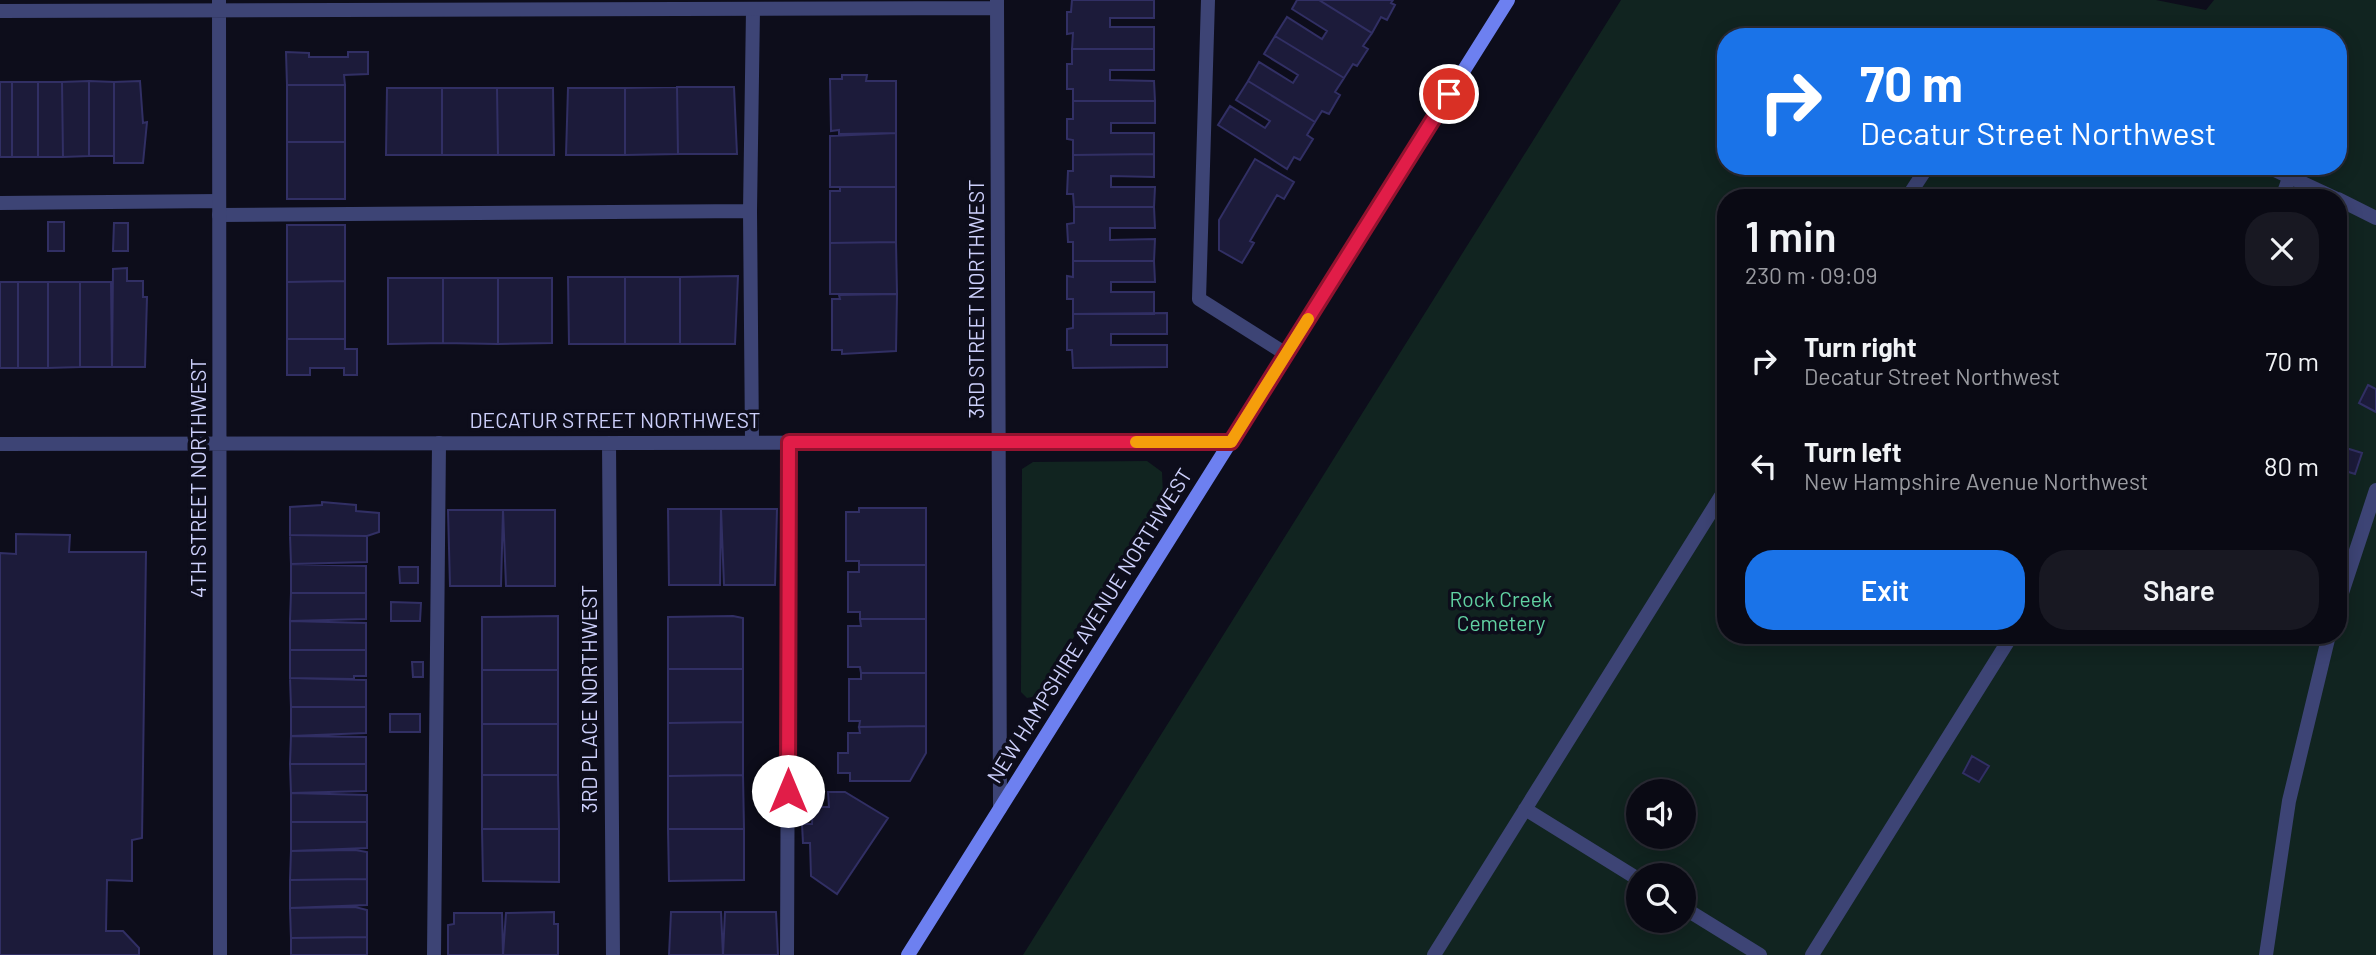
<!DOCTYPE html>
<meta charset="utf-8">
<style>
:root{--surface:#0a0a14;--page:#181822;--text:#f1f3f6;--muted:#999aa0;--line:#2a2b34;--accent:#1a73e8}
body{margin:0;font-family:Barlow,sans-serif;background:var(--page);color:var(--text);height:100vh;display:flex;flex-direction:column;font-size:26px;white-space:nowrap}
*{box-sizing:border-box;margin:0}
p{font-size:23px;color:var(--muted)}
.icon{flex:none;width:38px;height:38px;fill:none;stroke:currentColor;stroke-width:2;stroke-linecap:round;stroke-linejoin:round}
.map{position:relative;flex:1;overflow:hidden}
.details{position:absolute;left:1717px;top:189px;width:630px;height:455px;display:flex;flex-direction:column;background:var(--surface);border-radius:28px;box-shadow:0 4px 18px #0003,0 0 0 2px var(--line)}
.details>*{flex:none}
.top-card{position:absolute;left:1717px;top:28px;width:630px;height:147px;border-radius:28px;box-shadow:0 4px 18px #0003,0 0 0 2px var(--line);background:#1a73e8;color:#fff;overflow:hidden}
.tools{position:absolute;left:1626px;top:779px;display:grid;gap:14px}
.tools a{display:grid;place-items:center;width:70px;height:70px;border-radius:50%;background:var(--surface);box-shadow:0 4px 18px #0003,0 0 0 2px var(--line);font-size:35px}
.pin{position:absolute;display:grid;place-items:center;width:60px;height:60px;color:#fff;margin:-30px;border:4px solid #fff;border-radius:50%;box-shadow:0 2px 7px #0007}
.me{position:absolute;width:77px;margin:-38px;rotate:0deg;stroke-linejoin:round;filter:drop-shadow(0 0 5px #0008)}
.turn{display:flex;align-items:center;gap:24px;height:147px;padding:0 28px;font-size:32px}
.turn .icon{width:91px;height:91px;stroke-width:2.5}
.turn b{display:block;font-size:49px;line-height:60px}
.round{display:grid;place-items:center;flex:none;width:74px;height:74px;border-radius:28px;background:var(--page)}
.headline{display:flex;align-items:center;justify-content:space-between;height:119px;padding:0 28px}
h1{font-size:42px;font-weight:600;line-height:52px}
.primary-button{display:flex;gap:14px;margin-top:auto;padding:14px 28px}
.primary-button a{flex:1;height:80px;border-radius:28px;background:var(--accent);color:#fff;font-size:28px;font-weight:600;line-height:80px;text-align:center}
.primary-button a+a{background:var(--page);color:var(--text)}
ul{padding:0;list-style:none}
li{display:flex;align-items:center;gap:21px;height:105px;padding:0 28px}
li div{flex:1}
li b{display:block;font-size:26px}
li em{font-style:normal}
.map>svg:first-child{display:block}
.green{fill:#112420;fill-rule:evenodd}
.building{fill:#1c1b3a;stroke:#312f64;stroke-width:2}
.lines{fill:none;stroke-linecap:round;stroke-linejoin:round}
.lane{stroke:#3d4475;stroke-width:14}
.street{stroke:#3d4475;stroke-width:14}
.secondary{stroke:#6d80f0;stroke-width:14}
.route-casing{stroke:#92132f;stroke-width:18}
.route{stroke:#e11d48;stroke-width:12}
.slow{stroke:#f59e0b;stroke-width:12}
.labels{text-anchor:middle;stroke-width:7;stroke-linejoin:round;paint-order:stroke}
.street-label{font-size:21px;fill:#cccffa;stroke:#0d0d1b}
.park-label{font-size:21px;fill:#61d1a2;stroke:#0d0d1b}
</style>
<div class="map">
<svg width="2376" height="955" viewBox="0 0 2376 955">
<rect width="100%" height="100%" fill="#0d0d1b"/>
<path class="green" d="M 1621,0 L 2156,0 L 2206,10 L 2214,0 L 2376,0 L 2376,955 L 1023,955 ZM 1726,37 L 2338,37 L 2338,166 L 1726,166 ZM 1726,198 L 2338,198 L 2338,635 L 1726,635 ZM 1638,791 L 1684,791 L 1684,836 L 1638,836 ZM 1638,875 L 1684,875 L 1684,920 L 1638,920 Z
M 1147,461 L 1162,472 L 1163,495 L 1037,696 L 1027,698 L 1021,692 L 1021,683 L 1022,469 L 1033,462 Z"/>
<path class="building" d="M 1072,0 L 1154,0 L 1154,18 L 1110,18 L 1110,27 L 1154,27 L 1154,49 L 1072,49 L 1073,33 L 1067,34 L 1067,12 L 1071,12 Z
M 1297,0 L 1319,0 L 1372,33 L 1363,46 L 1368,49 L 1357,66 L 1353,64 L 1344,78 L 1275,36 L 1287,17 L 1322,39 L 1327,31 L 1292,9 Z
M 1319,0 L 1393,0 L 1391,3 L 1395,5 L 1387,20 L 1381,17 L 1372,33 Z
M 1275,36 L 1344,78 L 1335,92 L 1340,95 L 1329,114 L 1322,111 L 1315,122 L 1248,81 L 1259,62 L 1293,83 L 1298,75 L 1264,54 Z
M 1072,49 L 1154,49 L 1154,70 L 1110,70 L 1110,80 L 1154,81 L 1155,101 L 1073,101 L 1073,89 L 1067,89 L 1067,64 L 1072,64 Z
M 286,52 L 309,53 L 309,57 L 348,57 L 348,52 L 368,52 L 368,74 L 344,75 L 345,85 L 287,85 Z
M 842,75 L 867,75 L 866,81 L 896,81 L 896,133 L 839,134 L 839,130 L 831,131 L 830,79 L 842,79 Z
M 89,81 L 114,82 L 114,156 L 89,156 Z
M 89,81 L 89,156 L 63,157 L 62,82 Z
M 140,81 L 143,123 L 147,122 L 143,163 L 114,163 L 114,82 Z
M 1248,81 L 1315,122 L 1307,135 L 1313,139 L 1300,160 L 1294,157 L 1287,169 L 1218,125 L 1230,106 L 1265,128 L 1270,121 L 1236,100 Z
M 0,82 L 12,82 L 12,157 L 0,157 Z
M 12,82 L 38,82 L 38,157 L 12,157 Z
M 38,82 L 62,82 L 63,157 L 38,157 Z
M 287,85 L 345,85 L 345,142 L 287,142 Z
M 677,87 L 734,87 L 737,154 L 678,154 Z
M 677,87 L 678,154 L 625,155 L 625,88 Z
M 387,88 L 442,88 L 442,155 L 386,155 Z
M 442,88 L 497,88 L 498,155 L 442,155 Z
M 497,88 L 553,88 L 554,155 L 498,155 Z
M 568,88 L 625,88 L 625,155 L 566,155 Z
M 1073,101 L 1155,101 L 1155,123 L 1111,123 L 1111,133 L 1154,133 L 1154,154 L 1073,155 L 1073,140 L 1067,139 L 1067,119 L 1073,119 Z
M 896,133 L 896,187 L 830,187 L 830,136 Z
M 287,142 L 345,142 L 345,199 L 287,199 Z
M 1154,154 L 1154,177 L 1111,176 L 1111,187 L 1155,187 L 1154,207 L 1074,207 L 1073,194 L 1067,194 L 1068,171 L 1073,171 L 1073,155 Z
M 1255,159 L 1294,182 L 1284,199 L 1277,195 L 1250,241 L 1254,243 L 1242,263 L 1219,250 L 1219,220 Z
M 840,187 L 896,187 L 896,242 L 830,243 L 830,191 L 840,191 Z
M 1074,207 L 1154,207 L 1155,228 L 1110,228 L 1110,240 L 1155,239 L 1154,261 L 1073,261 L 1073,242 L 1068,242 L 1067,224 L 1074,223 Z
M 48,222 L 64,222 L 64,251 L 48,251 Z
M 114,223 L 128,223 L 128,251 L 113,251 Z
M 287,225 L 345,225 L 345,281 L 287,282 Z
M 896,242 L 897,294 L 830,294 L 830,243 Z
M 1073,261 L 1154,261 L 1155,282 L 1111,282 L 1111,292 L 1154,292 L 1154,314 L 1073,314 L 1073,299 L 1067,299 L 1067,276 L 1073,277 Z
M 127,268 L 127,281 L 143,281 L 143,297 L 147,297 L 145,367 L 112,367 L 113,269 Z
M 738,276 L 735,344 L 680,344 L 680,277 Z
M 568,277 L 625,277 L 625,344 L 569,344 Z
M 625,277 L 680,277 L 680,344 L 625,344 Z
M 388,278 L 443,278 L 443,343 L 388,344 Z
M 443,278 L 498,278 L 498,344 L 443,343 Z
M 498,278 L 552,278 L 552,343 L 498,344 Z
M 345,281 L 345,339 L 287,339 L 287,282 Z
M 0,282 L 18,282 L 18,368 L 0,368 Z
M 18,282 L 48,282 L 48,368 L 18,368 Z
M 48,282 L 80,282 L 80,367 L 48,368 Z
M 80,282 L 111,282 L 112,367 L 80,367 Z
M 897,294 L 896,351 L 842,354 L 842,350 L 832,350 L 832,299 L 840,299 L 839,295 Z
M 1167,313 L 1167,334 L 1111,334 L 1111,345 L 1167,345 L 1167,367 L 1073,368 L 1072,350 L 1067,350 L 1067,329 L 1073,328 L 1073,314 Z
M 287,339 L 345,339 L 345,349 L 357,349 L 357,375 L 344,375 L 344,368 L 310,368 L 310,375 L 287,375 Z
M 2368,385 L 2376,389 L 2376,412 L 2359,403 Z
M 2346,448 L 2362,453 L 2355,474 L 2339,469 Z
M 322,502 L 356,505 L 356,511 L 379,513 L 379,532 L 367,536 L 290,535 L 290,507 L 322,505 Z
M 859,508 L 926,508 L 926,565 L 859,565 L 859,561 L 846,561 L 846,512 L 859,512 Z
M 668,509 L 721,509 L 720,585 L 669,585 Z
M 721,509 L 777,509 L 775,585 L 724,585 Z
M 448,510 L 503,510 L 501,586 L 450,586 Z
M 503,510 L 555,510 L 555,586 L 506,586 Z
M 16,534 L 70,535 L 69,552 L 146,552 L 142,838 L 132,840 L 132,881 L 107,880 L 106,931 L 123,931 L 139,948 L 139,955 L 0,955 L 0,553 L 16,554 Z
M 290,535 L 367,536 L 367,562 L 291,564 Z
M 291,564 L 366,566 L 366,593 L 291,593 Z
M 859,565 L 926,565 L 926,619 L 860,619 L 860,612 L 848,612 L 848,572 L 859,572 Z
M 399,567 L 418,567 L 418,583 L 400,583 Z
M 291,593 L 366,593 L 366,619 L 290,621 Z
M 391,602 L 421,603 L 420,621 L 391,621 Z
M 558,616 L 558,670 L 482,670 L 482,617 Z
M 733,616 L 743,618 L 743,669 L 668,669 L 668,617 Z
M 860,619 L 926,619 L 926,673 L 861,673 L 860,667 L 848,667 L 848,626 L 861,626 Z
M 290,621 L 366,623 L 366,650 L 290,650 Z
M 290,650 L 366,650 L 366,676 L 354,676 L 354,679 L 290,678 Z
M 412,662 L 423,662 L 423,677 L 413,677 Z
M 668,669 L 743,669 L 743,722 L 668,723 Z
M 482,670 L 558,670 L 558,724 L 482,724 Z
M 861,673 L 926,673 L 926,726 L 859,727 L 860,721 L 849,721 L 849,679 L 861,679 Z
M 290,678 L 366,680 L 366,707 L 291,707 Z
M 291,707 L 366,707 L 366,733 L 291,736 Z
M 390,714 L 420,714 L 420,732 L 390,732 Z
M 743,722 L 743,775 L 668,776 L 668,723 Z
M 482,724 L 558,724 L 558,775 L 482,775 Z
M 926,726 L 926,753 L 910,781 L 850,781 L 850,773 L 838,773 L 838,753 L 848,753 L 848,733 L 860,733 L 859,727 Z
M 291,736 L 366,737 L 366,764 L 290,764 Z
M 1972,756 L 1989,766 L 1979,782 L 1963,773 Z
M 290,764 L 366,764 L 366,791 L 291,793 Z
M 482,775 L 558,775 L 559,829 L 482,829 Z
M 743,775 L 744,829 L 668,829 L 668,776 Z
M 828,792 L 845,792 L 888,818 L 837,894 L 811,876 L 810,843 L 803,843 L 802,824 L 812,824 L 813,807 L 829,807 Z
M 291,793 L 367,795 L 367,822 L 291,822 Z
M 291,822 L 367,822 L 367,848 L 291,851 Z
M 482,829 L 559,829 L 559,882 L 483,881 Z
M 668,829 L 744,829 L 744,880 L 669,881 Z
M 355,850 L 367,852 L 367,879 L 290,880 L 291,851 Z
M 367,879 L 367,905 L 290,908 L 290,880 Z
M 355,907 L 367,910 L 367,937 L 291,938 L 290,908 Z
M 554,912 L 554,924 L 558,924 L 558,955 L 503,955 L 506,913 Z
M 671,912 L 721,912 L 723,955 L 669,955 Z
M 725,912 L 776,912 L 778,955 L 723,955 Z
M 454,913 L 502,913 L 503,955 L 448,955 L 448,925 L 454,924 Z
M 367,937 L 367,955 L 291,955 L 291,938 Z"/>
<g class="lines">
<path class="lane" d="M 1208,0 L 1199,299 L 1286,354
M 2266,166 L 2335,198
M 1907,198 L 1928,166
M 2282,198 L 2290,175
M 2338,199 L 2376,218
M 0,203 L 219,201
M 219,215 L 750,211
M 752,442 L 750,211 L 753,9
M 2338,605 L 2376,490
M 1525,809 L 1638,879
M 1684,908 L 1760,955
M 434,955 L 439,443
M 787,955 L 789,442
M 1434,955 L 1726,488
M 1812,955 L 2012,635
M 2266,955 L 2289,801 L 2329,635"/>
<path class="street" d="M 219,0 L 220,955
M 997,1 L 1000,808
M 0,11 L 997,8
M 609,443 L 613,955
M 0,444 L 1231,442"/>
<path class="secondary" d="M 908,955 L 1508,0"/>
</g>
<g class="lines">
<g class="route-casing">
<path id="route" d="M 788,791 L 789,442 L 1231,442 L 1449,94"/>
</g>
<use href="#route" class="route"/>
<path class="slow" d="M 1136,442 L 1231,442 L 1308,319"/>
</g>
<g class="labels">
<g class="street-label">
<text transform="translate(977 299) rotate(-90)" y="7">3RD STREET NORTHWEST</text>
<text x="615" y="428">DECATUR STREET NORTHWEST</text>
<text transform="translate(199 478) rotate(-90)" y="7">4TH STREET NORTHWEST</text>
<text transform="translate(1090 626) rotate(-58)" y="7">NEW HAMPSHIRE AVENUE NORTHWEST</text>
<text transform="translate(590 699) rotate(-90)" y="7">3RD PLACE NORTHWEST</text>
</g>
<g class="park-label">
<text x="1501" y="607">Rock Creek<tspan x="1501" dy="24">Cemetery</tspan></text>
</g>
</g>
</svg>
<div class="tools">
<a><svg class="icon" aria-label="sound" viewBox="0 0 24 24"><path d="M4 9h4l5-4v14l-5-4H4zM17 9q2 3 0 6"/></svg></a>
<a><svg class="icon" aria-label="search" viewBox="0 0 24 24"><circle cx="10" cy="10" r="6"/><path d="M15 15l6 6"/></svg></a>
</div>
<div class="pin" style="left:1449px;top:94px;background:#d93025"><svg class="icon" aria-label="arrive" viewBox="0 0 24 24"><path d="M6 21V4h12l-3 4 3 4H6"/></svg></div>
<svg class="me" style="left:788px;top:791px" viewBox="-20 -20 40 40"><circle r="19" fill="#fff"/><path d="M0-13L10 11 0 6-10 11z" fill="#e11d48"/></svg>
<div class="top-card">
<div class="turn"><svg class="icon" aria-label="right" viewBox="0 0 24 24"><path d="M7 20v-9h11M14 6l5 5-5 5"/></svg><div><b>70 m</b>Decatur Street Northwest</div></div>
</div>
<section class="details">
<div class="headline"><div><h1>1 min</h1><p>230 m · 09:09</p></div><a class="round"><svg class="icon" aria-label="close" viewBox="0 0 24 24"><path d="M6 6l12 12M18 6L6 18"/></svg></a></div>
<ul>
<li><svg class="icon" aria-label="right" viewBox="0 0 24 24"><path d="M7 20v-9h11M14 6l5 5-5 5"/></svg><div><b>Turn right</b><p>Decatur Street Northwest</p></div><em>70 m</em></li>
<li><svg class="icon" aria-label="left" viewBox="0 0 24 24"><path d="M17 20v-9H6M10 6l-5 5 5 5"/></svg><div><b>Turn left</b><p>New Hampshire Avenue Northwest</p></div><em>80 m</em></li>
</ul>
<div class="primary-button"><a>Exit</a><a>Share</a></div>
</section>
</div>
